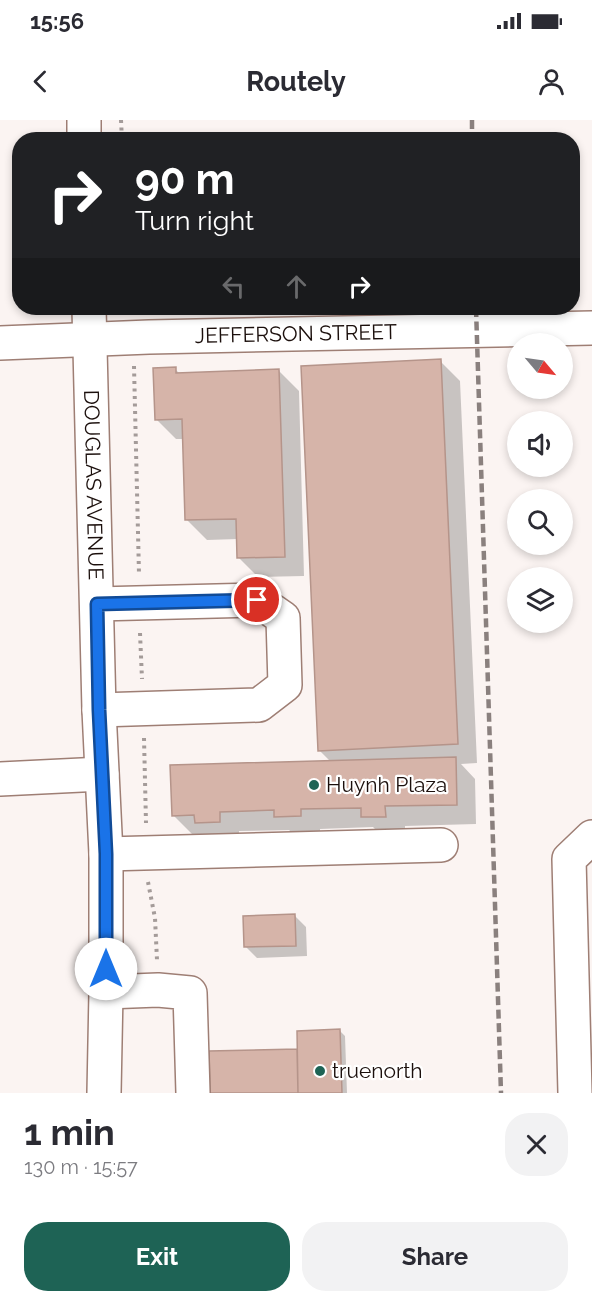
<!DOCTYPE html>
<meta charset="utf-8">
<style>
:root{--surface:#fff;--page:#f2f2f3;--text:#2b2b33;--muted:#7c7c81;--accent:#1e6355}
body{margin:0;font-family:Raleway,sans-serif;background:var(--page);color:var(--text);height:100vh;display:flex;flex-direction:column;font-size:22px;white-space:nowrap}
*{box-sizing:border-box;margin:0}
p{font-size:20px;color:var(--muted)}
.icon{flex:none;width:33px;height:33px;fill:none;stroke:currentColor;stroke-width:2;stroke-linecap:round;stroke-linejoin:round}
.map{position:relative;height:973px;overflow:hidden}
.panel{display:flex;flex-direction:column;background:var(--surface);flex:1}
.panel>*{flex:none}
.guide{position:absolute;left:12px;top:12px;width:568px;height:183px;border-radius:24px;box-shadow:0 3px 9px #0003;background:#202124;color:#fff;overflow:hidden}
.needle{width:39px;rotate:119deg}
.buttons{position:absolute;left:507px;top:213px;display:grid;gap:12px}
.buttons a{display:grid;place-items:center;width:66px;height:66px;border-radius:50%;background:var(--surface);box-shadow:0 3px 9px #0003;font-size:30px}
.pin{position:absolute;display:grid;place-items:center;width:51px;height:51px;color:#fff;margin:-26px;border:3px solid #fff;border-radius:50%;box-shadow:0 2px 6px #0007}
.me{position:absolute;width:66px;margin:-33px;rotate:0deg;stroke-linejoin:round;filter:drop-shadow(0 0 4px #0008)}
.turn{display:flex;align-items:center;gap:21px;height:126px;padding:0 24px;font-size:27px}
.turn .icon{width:78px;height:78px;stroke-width:2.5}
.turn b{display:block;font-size:42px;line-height:51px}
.lanes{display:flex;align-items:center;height:57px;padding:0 24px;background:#0003;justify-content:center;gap:30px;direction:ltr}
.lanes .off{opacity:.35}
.round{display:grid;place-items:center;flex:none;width:63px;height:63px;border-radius:24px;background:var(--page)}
.head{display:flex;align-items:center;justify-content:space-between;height:102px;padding:0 24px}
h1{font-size:36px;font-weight:700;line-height:45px}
.cta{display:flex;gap:12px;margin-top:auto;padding:12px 24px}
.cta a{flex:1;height:69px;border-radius:24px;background:var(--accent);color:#fff;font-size:24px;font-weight:700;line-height:69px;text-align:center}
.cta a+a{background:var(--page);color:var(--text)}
.status{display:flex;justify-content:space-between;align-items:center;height:42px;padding:0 30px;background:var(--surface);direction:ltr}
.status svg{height:16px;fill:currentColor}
header{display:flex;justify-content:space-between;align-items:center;height:78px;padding:0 24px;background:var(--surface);font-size:27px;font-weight:700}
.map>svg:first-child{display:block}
.shadow{fill:#0003}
.building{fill:#d6b4a9;stroke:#b5948a;stroke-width:1.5}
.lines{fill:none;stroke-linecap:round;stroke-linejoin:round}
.minor-casing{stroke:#9e7e74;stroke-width:36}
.path{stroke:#a49b99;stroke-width:4;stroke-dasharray:3 4.5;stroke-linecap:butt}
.minor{stroke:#fff;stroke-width:33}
.rail{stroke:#8a807e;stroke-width:4.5;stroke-dasharray:9 4.5;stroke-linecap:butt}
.route-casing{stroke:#114b97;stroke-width:15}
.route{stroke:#1a73e8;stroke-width:10}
.poi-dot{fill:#1e6355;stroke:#fff;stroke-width:2}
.labels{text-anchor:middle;stroke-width:4.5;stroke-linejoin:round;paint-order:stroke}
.street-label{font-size:21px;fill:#1b0f0c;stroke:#fff}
.poi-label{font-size:21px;fill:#1b0f0c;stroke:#fff;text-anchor:start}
</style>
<div class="status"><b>15:56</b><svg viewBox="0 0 49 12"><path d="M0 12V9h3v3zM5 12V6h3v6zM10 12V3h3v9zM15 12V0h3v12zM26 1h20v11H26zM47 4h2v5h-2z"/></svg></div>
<header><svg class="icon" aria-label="back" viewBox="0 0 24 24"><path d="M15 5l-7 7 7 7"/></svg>Routely<svg class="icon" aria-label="person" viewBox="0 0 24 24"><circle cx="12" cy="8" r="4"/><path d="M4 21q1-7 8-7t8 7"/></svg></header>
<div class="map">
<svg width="592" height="973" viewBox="0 0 592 973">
<rect width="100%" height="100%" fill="#fbf4f2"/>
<path class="shadow" d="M 440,241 L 460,261 L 477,643 L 461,644 L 475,659 L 476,704 L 405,706 L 405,716 L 383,717 L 373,707 L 320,709 L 320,716 L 296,716 L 289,710 L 239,711 L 239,721 L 216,722 L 209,715 L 193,715 L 173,695 L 331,642 L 319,630 Z
M 175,249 L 180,254 L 279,251 L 299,271 L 304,456 L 258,457 L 238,437 L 238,419 L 207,420 L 187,400 L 184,319 L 176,319 L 156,299 Z
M 295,796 L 306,807 L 307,836 L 257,838 L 246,827 Z
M 340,911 L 345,916 L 347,973 L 212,973 L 211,933 L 299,930 Z"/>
<path class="building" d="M 441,239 L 458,624 L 318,631 L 301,246 Z
M 176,247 L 176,253 L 279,249 L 285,437 L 237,438 L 236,399 L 185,400 L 182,299 L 155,300 L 153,248 Z
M 456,637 L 457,685 L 385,686 L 386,697 L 361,697 L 361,688 L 301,689 L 301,696 L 274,697 L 274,690 L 220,692 L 220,702 L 195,703 L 194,695 L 172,696 L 170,645 Z
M 295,794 L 296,826 L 244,827 L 243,796 Z
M 340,909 L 342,973 L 298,973 L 297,911 Z
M 297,929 L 298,973 L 210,973 L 209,931 Z"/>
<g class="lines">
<g class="minor-casing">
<g id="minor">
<path d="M 84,0 L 84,20"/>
<path id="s1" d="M 89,188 L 99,590 L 106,734 L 106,872 L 104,973"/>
<path id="s2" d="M 0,223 L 149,217 L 592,208"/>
<path d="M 97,484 L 257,480 L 283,498 L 285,565 L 259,585 L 99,590"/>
<path d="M 0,659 L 102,654"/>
<path d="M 106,734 L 441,725"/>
<path d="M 106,872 L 158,870 L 190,873 L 193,973"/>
<path d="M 575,973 L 569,739 L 592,717"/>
</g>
</g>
<path class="path" d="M 121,0 L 122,20
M 134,246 L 139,454
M 140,513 L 142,559
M 144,618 L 146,703
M 148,762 L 155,798 L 157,840"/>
<use href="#minor" class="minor"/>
<path class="rail" d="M 472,0 L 472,20
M 476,188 L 501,973"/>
</g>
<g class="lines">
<g class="route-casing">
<path id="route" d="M 106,849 L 106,734 L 99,590 L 97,484 L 257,480"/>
</g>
<use href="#route" class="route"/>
</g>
<g class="poi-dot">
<circle cx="314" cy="665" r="6"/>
<circle cx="320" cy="951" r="6"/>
</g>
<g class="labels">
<g class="street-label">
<text dy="7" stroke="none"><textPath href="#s2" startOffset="296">JEFFERSON STREET</textPath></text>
<text dy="7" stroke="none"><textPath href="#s1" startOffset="177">DOUGLAS AVENUE</textPath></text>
</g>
<g class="poi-label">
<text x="326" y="672">Huynh Plaza</text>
<text x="332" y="958">truenorth</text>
</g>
</g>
</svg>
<div class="buttons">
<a><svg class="needle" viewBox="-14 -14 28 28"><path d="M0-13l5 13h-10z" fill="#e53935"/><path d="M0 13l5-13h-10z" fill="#7c7c81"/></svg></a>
<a><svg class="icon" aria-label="sound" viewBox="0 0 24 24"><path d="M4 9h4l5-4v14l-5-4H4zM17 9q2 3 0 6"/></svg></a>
<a><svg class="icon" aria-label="search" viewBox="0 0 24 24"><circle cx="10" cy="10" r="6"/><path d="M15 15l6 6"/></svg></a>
<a><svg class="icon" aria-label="layers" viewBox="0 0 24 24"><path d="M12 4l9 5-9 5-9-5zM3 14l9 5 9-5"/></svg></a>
</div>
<div class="pin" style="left:257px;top:480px;background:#d93025"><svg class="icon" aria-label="arrive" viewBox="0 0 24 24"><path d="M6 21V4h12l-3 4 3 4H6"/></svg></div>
<svg class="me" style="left:106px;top:849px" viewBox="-20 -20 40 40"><circle r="19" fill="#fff"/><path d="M0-13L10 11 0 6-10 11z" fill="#1a73e8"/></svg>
<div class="guide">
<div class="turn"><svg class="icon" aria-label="right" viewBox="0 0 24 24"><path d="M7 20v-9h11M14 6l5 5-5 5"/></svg><div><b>90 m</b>Turn right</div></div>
<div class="lanes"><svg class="icon off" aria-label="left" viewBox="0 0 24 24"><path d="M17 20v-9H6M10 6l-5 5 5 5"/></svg><svg class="icon off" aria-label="ahead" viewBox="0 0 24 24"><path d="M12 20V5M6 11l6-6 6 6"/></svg><svg class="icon" aria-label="right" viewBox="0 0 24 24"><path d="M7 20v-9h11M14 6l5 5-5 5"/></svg></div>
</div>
</div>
<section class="panel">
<div class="head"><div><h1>1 min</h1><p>130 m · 15:57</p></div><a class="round"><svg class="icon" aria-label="close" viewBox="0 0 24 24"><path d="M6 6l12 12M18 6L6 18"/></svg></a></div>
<div class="cta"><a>Exit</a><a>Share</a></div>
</section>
